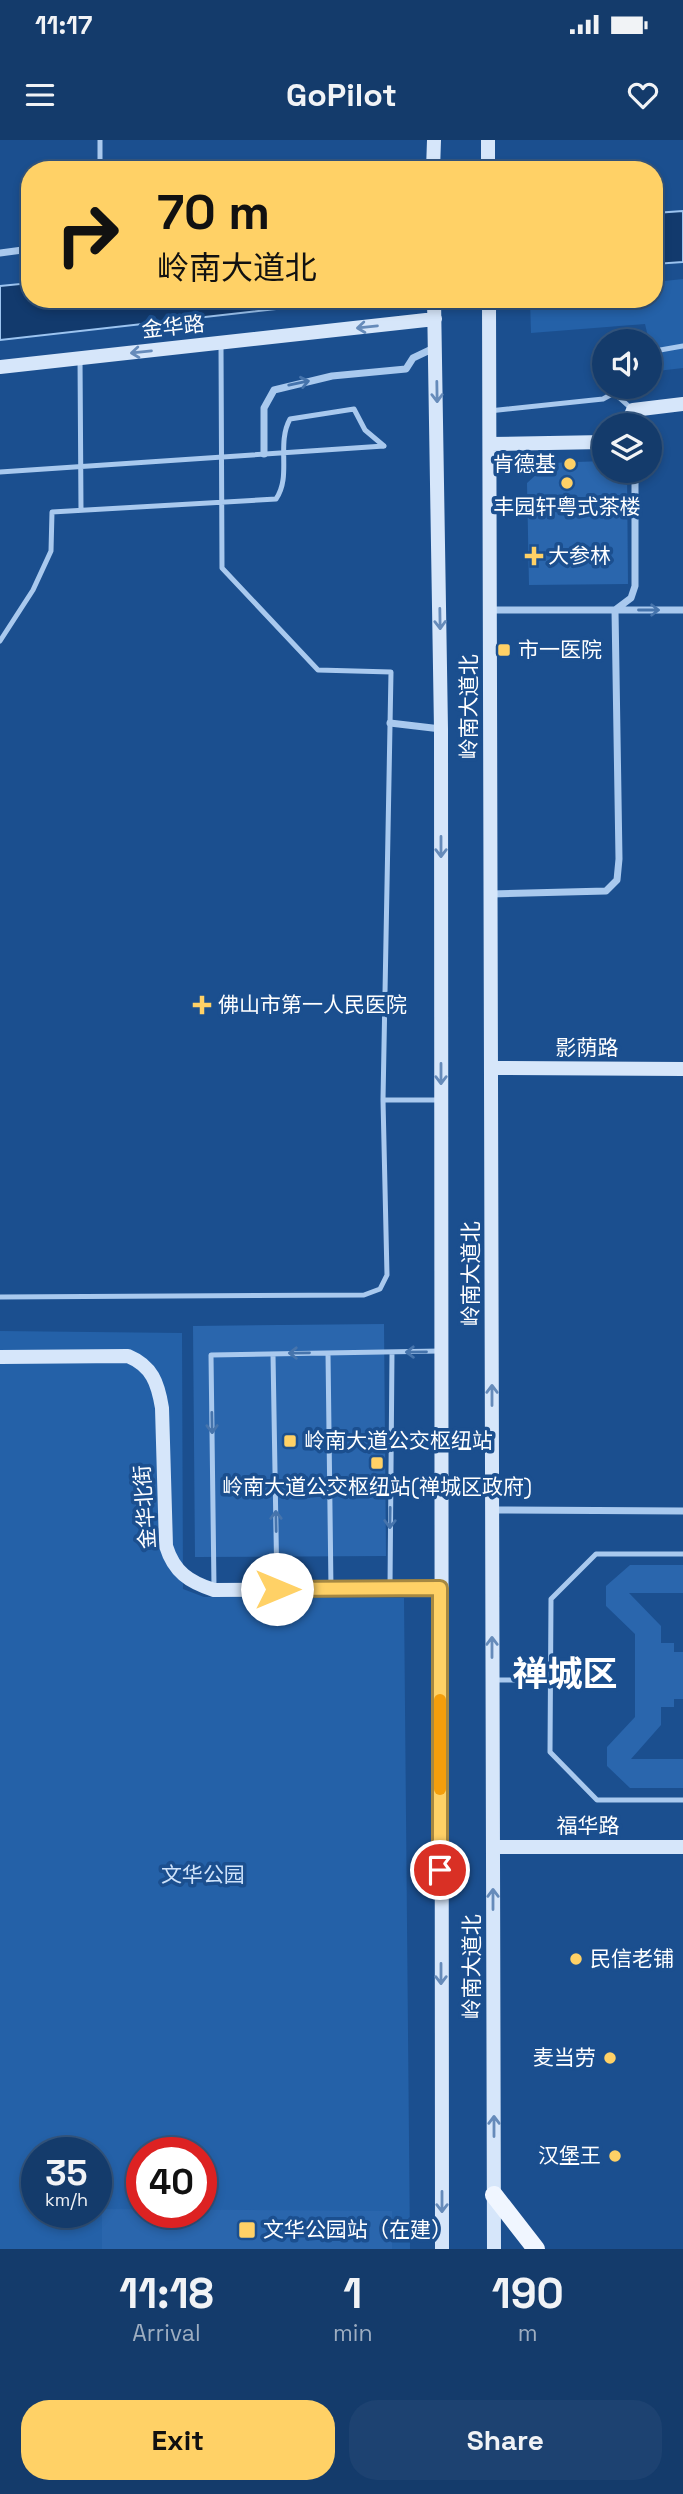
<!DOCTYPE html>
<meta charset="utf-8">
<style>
:root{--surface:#143b6b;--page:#1d4271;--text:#f1f3f6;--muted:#9dadc1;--line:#33557e;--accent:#ffd166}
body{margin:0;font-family:"Space Grotesk","Noto Sans SC",sans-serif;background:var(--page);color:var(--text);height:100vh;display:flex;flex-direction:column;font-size:26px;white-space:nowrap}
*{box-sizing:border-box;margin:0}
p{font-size:23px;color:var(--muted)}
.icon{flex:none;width:38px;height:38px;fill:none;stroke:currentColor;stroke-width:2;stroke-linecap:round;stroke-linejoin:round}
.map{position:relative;height:2109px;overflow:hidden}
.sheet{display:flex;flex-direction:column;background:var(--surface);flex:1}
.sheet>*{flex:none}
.guide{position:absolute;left:21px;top:21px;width:642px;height:147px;border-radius:28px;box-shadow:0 4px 10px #0003,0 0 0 2px var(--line);background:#ffd166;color:#111;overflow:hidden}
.tools{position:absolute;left:592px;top:189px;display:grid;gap:14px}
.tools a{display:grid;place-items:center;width:70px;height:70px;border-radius:50%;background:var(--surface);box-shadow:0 4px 10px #0003,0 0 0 2px var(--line);font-size:35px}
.speed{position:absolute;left:21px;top:1997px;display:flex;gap:14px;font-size:35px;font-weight:700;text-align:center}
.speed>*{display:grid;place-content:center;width:91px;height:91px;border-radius:50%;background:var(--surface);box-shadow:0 4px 10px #0003,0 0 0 2px var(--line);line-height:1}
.speed small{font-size:18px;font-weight:400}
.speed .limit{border:10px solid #d22;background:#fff;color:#111}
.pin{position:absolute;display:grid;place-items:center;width:60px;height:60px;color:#fff;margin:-30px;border:4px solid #fff;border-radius:50%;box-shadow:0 2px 7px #0007}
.me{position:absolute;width:77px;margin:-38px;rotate:90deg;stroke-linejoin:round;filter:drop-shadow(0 0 5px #0008)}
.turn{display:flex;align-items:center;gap:24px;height:147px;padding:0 21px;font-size:32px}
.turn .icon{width:91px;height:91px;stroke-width:2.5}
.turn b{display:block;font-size:49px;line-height:60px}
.eta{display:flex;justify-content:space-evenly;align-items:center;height:119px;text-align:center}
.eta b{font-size:42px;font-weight:700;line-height:49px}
.primary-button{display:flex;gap:14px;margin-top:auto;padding:14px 21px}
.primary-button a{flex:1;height:80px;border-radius:28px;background:var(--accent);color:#111;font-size:28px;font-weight:700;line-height:80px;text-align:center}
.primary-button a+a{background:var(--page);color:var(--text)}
.status{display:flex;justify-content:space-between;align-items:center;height:49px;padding:0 35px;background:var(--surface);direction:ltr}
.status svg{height:19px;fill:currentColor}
header{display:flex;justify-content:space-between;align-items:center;height:91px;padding:0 21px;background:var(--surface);font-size:32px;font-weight:700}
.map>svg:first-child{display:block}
.green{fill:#2461a8;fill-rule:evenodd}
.water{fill:#123a6d;stroke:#9cc4f0;stroke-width:2}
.building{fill:#2a66ad}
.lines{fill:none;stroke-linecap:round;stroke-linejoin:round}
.lane{stroke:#a9c9ee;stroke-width:5}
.street{stroke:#a9c9ee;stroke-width:7}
.secondary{stroke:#d6e6fa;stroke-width:14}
.primary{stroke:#f0f6ff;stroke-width:18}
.oneway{stroke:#668bba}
.oneway2{stroke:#4674ac}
.route-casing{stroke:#a68842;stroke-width:18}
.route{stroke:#ffd166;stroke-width:12}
.slow{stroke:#f59e0b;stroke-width:12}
.poi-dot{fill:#ffd166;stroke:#1b4f8f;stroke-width:2.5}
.labels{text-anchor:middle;stroke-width:7;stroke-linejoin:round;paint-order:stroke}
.street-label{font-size:21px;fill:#fff;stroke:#1b4f8f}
.poi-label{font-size:21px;fill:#fff;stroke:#1b4f8f;text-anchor:start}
.park-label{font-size:21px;fill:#cfe3fa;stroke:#1b4f8f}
.town-label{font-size:35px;font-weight:bold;fill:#fff;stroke:#1b4f8f}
</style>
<div class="status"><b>11:17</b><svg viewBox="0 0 49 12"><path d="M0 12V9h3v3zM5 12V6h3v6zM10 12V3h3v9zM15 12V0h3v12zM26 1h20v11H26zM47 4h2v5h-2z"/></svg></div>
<header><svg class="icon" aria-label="menu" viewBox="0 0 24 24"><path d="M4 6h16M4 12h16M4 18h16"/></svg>GoPilot<svg class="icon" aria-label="heart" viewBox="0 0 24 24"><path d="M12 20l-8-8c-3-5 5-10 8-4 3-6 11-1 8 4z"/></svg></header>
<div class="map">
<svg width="683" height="2109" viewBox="0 0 683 2109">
<rect width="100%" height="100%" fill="#1b4f8f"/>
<path class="green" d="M 683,139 L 683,228 L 649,232 L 649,201 L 645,184 L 531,193 L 530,159 L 654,159 L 655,142 Z
M 0,1191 L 182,1193 L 183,1449 L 204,1457 L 404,1458 L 410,2109 L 0,2109 ZM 37,2012 L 96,2012 L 96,2072 L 37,2072 ZM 142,2012 L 201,2012 L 201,2072 L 142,2072 Z"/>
<path class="water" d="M 683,71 L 683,122 L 655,124 L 655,73 Z
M 30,143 L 30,159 L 365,159 L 0,200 L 0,146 Z"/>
<path class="building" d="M 604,321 L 604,331 L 627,331 L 628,444 L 529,445 L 527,343 L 549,323 Z
M 384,1184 L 386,1416 L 195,1417 L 193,1186 Z
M 630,1425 L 683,1425 L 683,1453 L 629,1453 L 661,1486 L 661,1503 L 674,1503 L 674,1512 L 683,1512 L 683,1559 L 674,1559 L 674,1567 L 661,1567 L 661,1585 L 631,1619 L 683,1619 L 683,1648 L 630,1648 L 607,1626 L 607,1607 L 635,1577 L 635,1494 L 606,1466 L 606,1446 Z
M 102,2069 L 392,2071 L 392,2109 L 102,2109 Z"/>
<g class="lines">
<path class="lane" d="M 100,0 L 100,30
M 221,205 L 222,428 L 318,530 L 391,532 L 383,960
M 649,212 L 683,206
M 80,218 L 81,370
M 614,253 L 633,270
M 489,271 L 603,259 L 614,253 L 616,247
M 0,332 L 384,306
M 0,501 L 33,450 L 51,411 L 52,372 L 276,359 C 292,336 276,304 290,279 L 354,269 L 365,290 L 384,306
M 0,1157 L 364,1155 L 380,1149 L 387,1135 L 383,960 L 441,960
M 328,1213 L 331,1449
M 273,1214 L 277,1449
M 683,1414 L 596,1414 L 551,1459 L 550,1612 L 597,1660 L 683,1660
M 214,1447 L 211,1215 L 440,1211
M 390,1447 L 392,1212
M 495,1540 L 551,1540"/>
<path class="street" d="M 0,113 L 30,109
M 264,314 L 264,268 L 274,250 L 332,236 L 406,229 L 413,218 L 434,208
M 490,470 L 683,470
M 615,470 L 631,458 L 635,446 L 635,331
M 390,583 L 441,589
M 491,754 L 606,751 L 617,740 L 619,719 L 615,470
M 492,1370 L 683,1371"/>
<path class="secondary" d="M 488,0 L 488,30
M 433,30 L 434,0
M 434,159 L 441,589 L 442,2109
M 489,159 L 494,2109
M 0,227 L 435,179
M 627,285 L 633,270 L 683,264
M 490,304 L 604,302
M 491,928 L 683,929
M 0,1217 L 128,1216 C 152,1226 158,1243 162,1268 L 166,1406 C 174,1432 189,1442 214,1450 L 440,1448
M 493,1707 L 683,1707"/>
<path class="primary" d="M 494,2055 L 536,2109"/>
</g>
<defs><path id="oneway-shaft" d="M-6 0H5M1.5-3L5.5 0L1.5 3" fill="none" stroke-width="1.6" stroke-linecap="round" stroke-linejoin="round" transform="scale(1.75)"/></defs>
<g class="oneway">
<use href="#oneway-shaft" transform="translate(367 187) rotate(174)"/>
<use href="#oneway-shaft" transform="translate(141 212) rotate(174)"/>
<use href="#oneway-shaft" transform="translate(437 252) rotate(89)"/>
<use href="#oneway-shaft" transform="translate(440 479) rotate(89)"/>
<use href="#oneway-shaft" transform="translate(441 707) rotate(90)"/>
<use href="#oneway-shaft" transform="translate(441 934) rotate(90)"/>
<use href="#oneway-shaft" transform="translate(492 1255) rotate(-90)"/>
<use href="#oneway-shaft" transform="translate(492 1507) rotate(-90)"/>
<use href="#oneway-shaft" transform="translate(493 1759) rotate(-90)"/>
<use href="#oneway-shaft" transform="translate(441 1834) rotate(90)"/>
<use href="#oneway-shaft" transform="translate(494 1986) rotate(-90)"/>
<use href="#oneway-shaft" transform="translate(442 2062) rotate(90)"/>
</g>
<g class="oneway2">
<use href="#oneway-shaft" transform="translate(299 243) rotate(-12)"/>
<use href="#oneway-shaft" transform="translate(649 470)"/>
<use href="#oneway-shaft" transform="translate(416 1212) rotate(179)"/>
<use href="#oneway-shaft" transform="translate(299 1213) rotate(179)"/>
<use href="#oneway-shaft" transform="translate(212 1283) rotate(89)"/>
<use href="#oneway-shaft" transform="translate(390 1378) rotate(91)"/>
<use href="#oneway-shaft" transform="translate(276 1381) rotate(-91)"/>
</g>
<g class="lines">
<g class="route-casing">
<path id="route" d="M 277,1449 L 440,1448 L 440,1730"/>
</g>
<use href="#route" class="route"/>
<path class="slow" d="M 440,1560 L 440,1649"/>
</g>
<g class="poi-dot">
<circle cx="570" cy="324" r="7"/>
<circle cx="567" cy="343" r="7"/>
<path d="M530.5 405.5h7v7h7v7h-7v7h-7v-7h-7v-7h7z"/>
<rect x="497" y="503" width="14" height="14" rx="3.5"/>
<path d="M198.5 854.5h7v7h7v7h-7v7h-7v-7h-7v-7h7z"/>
<rect x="283" y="1294" width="14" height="14" rx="3.5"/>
<rect x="370" y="1316" width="14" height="14" rx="3.5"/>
<circle cx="576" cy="1819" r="7"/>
<circle cx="610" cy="1918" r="7"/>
<circle cx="615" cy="2016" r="7"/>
<rect x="238" y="2081" width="18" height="18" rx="3.5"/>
</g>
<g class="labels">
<g class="street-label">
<text transform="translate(173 187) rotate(-6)" y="7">金华路</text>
<text transform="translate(469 567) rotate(-90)" y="7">岭南大道北</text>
<text x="587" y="915">影荫路</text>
<text transform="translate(471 1134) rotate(-90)" y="7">岭南大道北</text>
<text transform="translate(145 1367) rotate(-94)" y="7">金华北街</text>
<text x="588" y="1693">福华路</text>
<text transform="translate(472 1827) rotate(-90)" y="7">岭南大道北</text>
</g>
<g class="poi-label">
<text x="556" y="331" text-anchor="end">肯德基</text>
<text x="567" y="374" text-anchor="middle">丰园轩粤式茶楼</text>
<text x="548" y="423">大参林</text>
<text x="518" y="517">市一医院</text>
<text x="218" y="872">佛山市第一人民医院</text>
<text x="304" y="1308">岭南大道公交枢纽站</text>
<text x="377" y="1354" text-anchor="middle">岭南大道公交枢纽站(禅城区政府)</text>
<text x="590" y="1826">民信老铺</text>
<text x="596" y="1925" text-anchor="end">麦当劳</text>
<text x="601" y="2023" text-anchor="end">汉堡王</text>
<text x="263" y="2097">文华公园站（在建）</text>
</g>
<g class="park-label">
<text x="203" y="1742">文华公园</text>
</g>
<g class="town-label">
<text x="565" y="1546">禅城区</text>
</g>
</g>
</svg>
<div class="tools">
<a><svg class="icon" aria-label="sound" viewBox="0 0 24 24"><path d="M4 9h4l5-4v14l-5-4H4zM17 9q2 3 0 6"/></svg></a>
<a><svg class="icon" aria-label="layers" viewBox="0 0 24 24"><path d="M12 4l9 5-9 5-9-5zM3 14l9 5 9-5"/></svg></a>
</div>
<div class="speed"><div>35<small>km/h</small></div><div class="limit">40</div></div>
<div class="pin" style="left:440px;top:1730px;background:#d93025"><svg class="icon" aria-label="arrive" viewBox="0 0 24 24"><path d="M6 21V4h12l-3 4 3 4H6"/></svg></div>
<svg class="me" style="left:277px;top:1449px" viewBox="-20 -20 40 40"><circle r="19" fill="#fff"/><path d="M0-13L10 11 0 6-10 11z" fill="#ffd166"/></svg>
<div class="guide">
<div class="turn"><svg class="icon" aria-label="right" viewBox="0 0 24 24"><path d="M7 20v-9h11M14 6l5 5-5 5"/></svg><div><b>70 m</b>岭南大道北</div></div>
</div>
</div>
<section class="sheet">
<div class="eta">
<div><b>11:18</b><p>Arrival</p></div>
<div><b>1</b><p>min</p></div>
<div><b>190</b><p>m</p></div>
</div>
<div class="primary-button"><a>Exit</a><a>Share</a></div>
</section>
